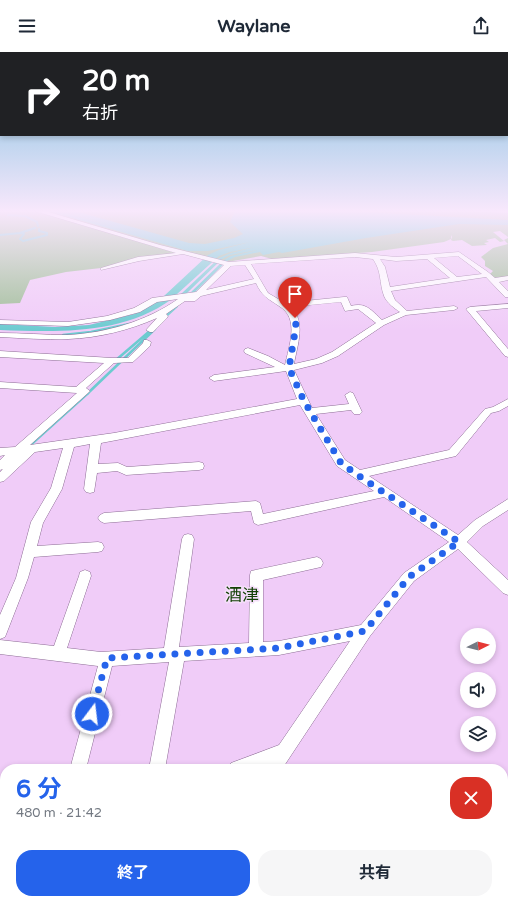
<!DOCTYPE html>
<html lang="ja">
<meta charset="utf-8">
<style>
:root{--surface:#fff;--page:#f6f6f7;--text:#1f2937;--muted:#747a83;--accent:#2563eb}
body{margin:0;font-family:"Varela Round","Noto Sans JP",sans-serif;background:var(--page);color:var(--text);height:100vh;display:flex;flex-direction:column;font-size:15px;white-space:nowrap}
*{box-sizing:border-box;margin:0}
p{font-size:13px;color:var(--muted)}
.icon{flex:none;width:22px;height:22px;fill:none;stroke:currentColor;stroke-width:2;stroke-linecap:round;stroke-linejoin:round}
.map{position:relative;flex:1;overflow:hidden}
.panel{position:absolute;left:0px;top:712px;width:508px;height:140px;display:flex;flex-direction:column;background:var(--surface);border-radius:16px 16px 0 0;box-shadow:0 2px 6px #0003}
.panel>*{flex:none}
.guide{position:absolute;left:0px;top:0px;width:508px;height:84px;box-shadow:0 2px 6px #0003;background:#202124;color:#fff;overflow:hidden}
.needle{width:26px;rotate:84deg}
.controls{position:absolute;left:460px;top:576px;display:grid;gap:8px}
.controls a{display:grid;place-items:center;width:36px;height:36px;border-radius:50%;background:var(--surface);box-shadow:0 2px 6px #0003;font-size:20px}
.pin{position:absolute;display:grid;place-items:center;width:34px;height:34px;color:#fff;margin:-41px -17px;border-radius:50% 50% 50% 0;rotate:-45deg;box-shadow:0 0 4px #0007}
.pin .icon{rotate:45deg}
.me{position:absolute;width:44px;margin:-22px;rotate:15deg;stroke-linejoin:round;filter:drop-shadow(0 0 3px #0008)}
.turn{display:flex;align-items:center;gap:14px;height:84px;padding:0 16px;font-size:18px}
.turn .icon{width:52px;height:52px;stroke-width:2.5}
.turn b{display:block;font-size:28px;line-height:34px}
.round{display:grid;place-items:center;flex:none;width:42px;height:42px;border-radius:16px;background:var(--page)}
.overview{display:flex;align-items:center;justify-content:space-between;height:68px;padding:0 16px}
h1{font-size:24px;font-weight:700;line-height:30px;color:var(--accent)}
.action{display:flex;gap:8px;margin-top:auto;padding:8px 16px}
.action a{flex:1;height:46px;border-radius:16px;background:var(--accent);color:#fff;font-size:16px;font-weight:700;line-height:46px;text-align:center}
.action a+a{background:var(--page);color:var(--text)}
header{display:flex;justify-content:space-between;align-items:center;height:52px;padding:0 16px;background:var(--surface);font-size:18px;font-weight:700}
.map>svg:first-child{display:block}
.green{fill:#9fbd98}
.water{fill:#6ccbd0}
.lines{fill:none;stroke-linecap:round;stroke-linejoin:round}
.stream-far2{stroke:#6ccbd0;stroke-width:2}
.stream-far1{stroke:#6ccbd0;stroke-width:2.5}
.stream{stroke:#6ccbd0;stroke-width:3}
.minor-casing{stroke:#8d6d95;stroke-width:1}
.minor{fill:#fff;fill-rule:evenodd}
.rail-casing{stroke:#59465e;stroke-width:6}
.rail{stroke:#f5dffa;stroke-width:4.5;stroke-dasharray:14;stroke-linecap:butt}
.route{stroke:#2563eb;stroke-width:7;stroke-dasharray:0 12.6}
.labels{text-anchor:middle;stroke-width:3;stroke-linejoin:round;paint-order:stroke}
.near-neighbourhood-label{font-size:17px;fill:#134105;stroke:#f5dffa}
</style>
<header><svg class="icon" aria-label="menu" viewBox="0 0 24 24"><path d="M4 6h16M4 12h16M4 18h16"/></svg>Waylane<svg class="icon" aria-label="share" viewBox="0 0 24 24"><path d="M12 15V3M7 8l5-5 5 5M5 13v7h14v-7"/></svg></header>
<div class="map">
<svg width="508" height="852" viewBox="0 0 508 852">
<rect width="100%" height="100%" fill="#f0ccf8"/>
<path class="green" d="M 0,159 L 35,159 L 176,201 L 101,216 L 66,220 L 30,228 L 20,251 L 0,252 Z
M 43,159 L 475,159 L 508,161 L 508,185 L 500,179 L 493,180 L 504,189 L 500,190 L 495,186 L 486,188 L 489,190 L 484,191 L 487,193 L 472,194 L 462,188 L 453,189 L 451,188 L 452,185 L 451,183 L 451,187 L 444,190 L 372,200 L 272,207 L 261,204 L 227,210 L 163,194 Z
M 508,186 L 508,225 L 494,226 L 490,222 L 493,219 L 485,214 L 485,209 L 481,205 L 493,196 L 508,192 L 504,188 Z"/>
<path class="water" d="M 48,159 L 61,159 L 118,176 L 63,159 L 75,159 L 189,191 L 205,192 L 234,186 L 243,182 L 230,170 L 235,159 L 345,159 L 508,168 L 508,173 L 459,172 L 366,186 L 282,201 L 279,200 L 263,203 L 260,200 L 235,205 L 227,209 L 195,240 L 190,241 L 224,208 L 231,204 L 258,198 L 230,203 L 222,207 L 186,242 L 181,242 L 219,206 L 231,201 L 255,195 L 230,200 L 219,204 L 176,243 L 164,244 L 208,203 L 219,198 L 250,190 L 208,199 L 188,199 Z
M 172,247 C 122,283 59,280 0,278 L 0,272 L 55,275 L 89,273 L 134,262 L 158,249 Z"/>
<g class="lines">
<path class="stream-far2" d="M 8,163 L 25,164 L 37,170 L 38,174
M 20,181 L 24,182 L 20,187 L 23,189 L 47,183 L 47,181 L 39,179 L 39,177
M 0,183 L 20,181 L 35,176"/>
<path class="stream-far1" d="M 165,265 L 177,254
M 63,283 L 91,280 L 129,272
M 116,308 L 151,278
M 87,342 L 155,277"/>
<path class="stream" d="M 27,396 L 88,341"/>
<g class="minor-casing">
<path id="minor" d="M 35,159 L 45,159 L 160,193 L 229,210 L 355,201 L 396,205 L 459,200 L 488,220 L 495,226 L 508,224 L 508,228 L 499,230 L 508,239 L 508,245 L 505,245 L 486,225 L 391,239 L 395,248 L 407,259 L 454,254 L 458,256 L 454,258 L 406,263 L 384,273 L 338,304 L 322,311 L 294,318 L 312,356 L 349,352 L 345,343 L 350,340 L 353,341 L 362,360 L 360,362 L 354,362 L 351,358 L 316,362 L 345,408 L 360,418 L 449,398 L 485,357 L 493,355 L 508,347 L 508,354 L 499,359 L 491,361 L 456,404 L 369,424 L 458,483 L 475,468 L 508,447 L 508,458 L 483,474 L 467,490 L 508,528 L 508,543 L 503,541 L 458,497 L 414,529 L 370,584 L 282,717 L 264,717 L 265,715 L 258,717 L 229,717 L 231,711 L 279,693 L 350,589 L 279,603 L 184,609 L 165,717 L 149,717 L 169,610 L 112,614 L 86,717 L 70,717 L 98,614 L 0,602 L 0,588 L 54,594 L 79,524 L 80,520 L 85,518 L 90,520 L 91,524 L 67,596 L 101,600 L 164,596 L 182,487 L 184,483 L 188,482 L 192,483 L 194,487 L 179,595 L 249,591 L 250,523 L 251,519 L 317,505 L 321,507 L 323,511 L 321,515 L 263,528 L 263,590 L 279,589 L 361,573 L 404,521 L 449,490 L 384,445 L 258,473 L 254,471 L 251,459 L 104,471 L 100,469 L 98,466 L 100,463 L 104,461 L 256,449 L 260,451 L 263,462 L 374,439 L 337,414 L 300,353 L 101,391 L 98,412 L 118,411 L 127,415 L 199,410 L 203,411 L 204,414 L 203,417 L 199,418 L 126,423 L 117,419 L 97,421 L 94,440 L 90,441 L 86,440 L 84,437 L 90,392 L 74,395 L 62,437 L 43,471 L 37,494 L 98,490 L 102,491 L 104,495 L 102,499 L 98,500 L 34,505 L 28,526 L 7,580 L 5,585 L 0,587 L 0,563 L 16,526 L 31,470 L 51,436 L 63,396 L 35,400 L 4,429 L 0,430 L 0,420 L 3,417 L 0,418 L 0,408 L 5,403 L 0,404 L 0,396 L 15,395 L 77,341 L 0,336 L 0,330 L 76,335 L 104,311 L 0,305 L 0,299 L 112,306 L 128,306 L 143,291 L 144,288 L 147,288 L 151,290 L 150,294 L 133,310 L 114,311 L 86,336 L 90,339 L 88,341 L 30,393 L 114,381 L 297,347 L 286,319 L 214,329 L 209,326 L 214,323 L 275,315 L 245,301 L 244,299 L 245,297 L 248,296 L 268,304 L 285,313 C 289,294 300,266 279,254 C 267,246 262,244 256,231 L 201,244 L 195,249 L 185,249 L 166,262 L 168,264 L 167,266 L 153,280 L 150,280 L 146,278 L 157,266 C 130,278 98,286 68,287 C 45,288 22,286 0,285 L 0,281 C 22,281 45,283 68,283 C 106,281 147,269 178,247 L 157,250 L 140,260 L 110,268 L 68,274 L 0,272 L 0,268 L 68,270 L 107,264 L 134,256 L 152,246 L 196,240 L 224,213 L 183,202 L 139,209 L 101,218 L 101,216 L 138,205 L 176,201 ZM 458,204 L 482,222 L 457,225 L 434,206 ZM 355,205 L 373,207 C 382,220 379,230 384,244 C 387,251 394,256 400,260 L 382,268 C 371,258 366,250 351,254 L 347,245 L 344,245 L 285,251 L 268,241 L 251,212 ZM 380,207 L 396,209 L 427,207 L 450,226 L 390,235 L 385,215 ZM 245,213 L 254,227 L 206,238 L 231,214 ZM 341,250 L 345,259 L 358,257 L 376,271 L 332,300 L 316,307 L 294,312 C 297,294 307,268 290,255 Z
M 508,252 L 508,256 L 476,259 L 508,297 L 508,305 L 505,304 L 466,257 L 470,255 Z
M 5,758 L 5,776 L 0,777 L 0,759 Z
M 172,847 L 193,847 L 194,848 L 192,852 L 170,852 Z"/>
</g>
<use href="#minor" class="minor"/>
<g class="rail-casing">
<path id="rail" d="M 503,745 L 508,744
M 503,759 L 508,758
M 69,852 L 89,847
M 129,852 L 150,847"/>
</g>
<use href="#rail" class="rail"/>
</g>
<linearGradient id="sky" x2="0" y2="1"><stop stop-color="#76bdde"/><stop offset="0.57" stop-color="#f8e8fc"/><stop offset="1" stop-color="#f8e8fc" stop-opacity="0"/></linearGradient>
<rect width="508" height="279" fill="url(#sky)"/>
<g class="lines">
<path class="route" d="M 92,662 L 107,606 L 279,596 L 365,579 L 409,525 L 459,490 L 359,424 L 341,411 L 304,349 L 289,316 L 296,274 L 295,266"/>
</g>
<g class="labels">
<g class="near-neighbourhood-label">
<text x="242" y="549">酒津</text>
</g>
</g>
</svg>
<div class="controls">
<a><svg class="needle" viewBox="-14 -14 28 28"><path d="M0-13l5 13h-10z" fill="#e53935"/><path d="M0 13l5-13h-10z" fill="#747a83"/></svg></a>
<a><svg class="icon" aria-label="sound" viewBox="0 0 24 24"><path d="M4 9h4l5-4v14l-5-4H4zM17 9q2 3 0 6"/></svg></a>
<a><svg class="icon" aria-label="layers" viewBox="0 0 24 24"><path d="M12 4l9 5-9 5-9-5zM3 14l9 5 9-5"/></svg></a>
</div>
<div class="pin" style="left:295px;top:266px;background:#d93025"><svg class="icon" aria-label="arrive" viewBox="0 0 24 24"><path d="M6 21V4h12l-3 4 3 4H6"/></svg></div>
<svg class="me" style="left:92px;top:662px" viewBox="-20 -20 40 40"><circle r="17" fill="#2563eb" stroke="#fff" stroke-width="3"/><path d="M0-11L8 9 0 5-8 9z" fill="#fff"/></svg>
<div class="guide">
<div class="turn"><svg class="icon" aria-label="right" viewBox="0 0 24 24"><path d="M7 20v-9h11M14 6l5 5-5 5"/></svg><div><b>20 m</b>右折</div></div>
</div>
<section class="panel">
<div class="overview"><div><h1>6 分</h1><p>480 m · 21:42</p></div><a class="round" style="background:#d93025;color:#fff"><svg class="icon" aria-label="close" viewBox="0 0 24 24"><path d="M6 6l12 12M18 6L6 18"/></svg></a></div>
<div class="action"><a>終了</a><a>共有</a></div>
</section>
</div>
